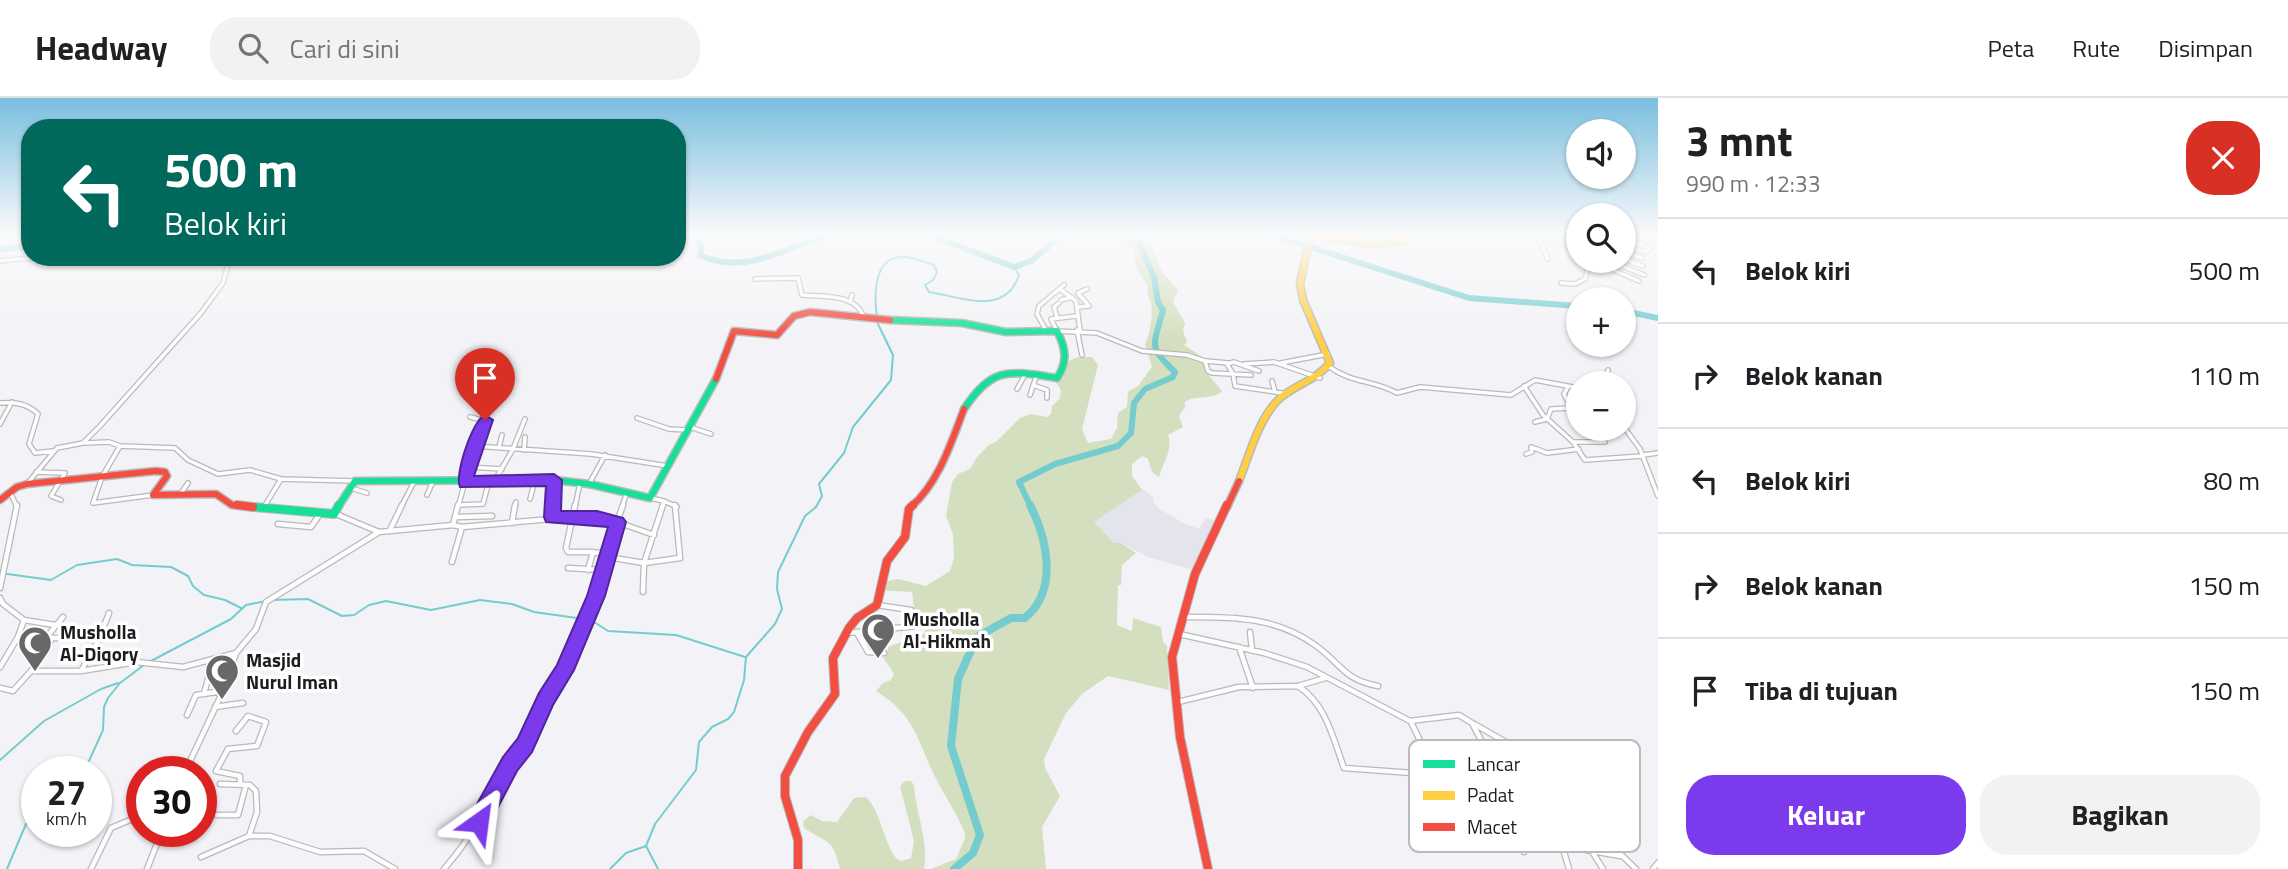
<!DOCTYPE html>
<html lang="id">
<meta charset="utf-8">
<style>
:root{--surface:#fff;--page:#f2f2f2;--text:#202124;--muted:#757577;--line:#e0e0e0;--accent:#7c3aed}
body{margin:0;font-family:"Titillium Web",sans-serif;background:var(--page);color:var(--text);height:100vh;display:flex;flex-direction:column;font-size:26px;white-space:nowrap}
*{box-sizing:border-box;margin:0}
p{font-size:23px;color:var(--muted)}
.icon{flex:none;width:38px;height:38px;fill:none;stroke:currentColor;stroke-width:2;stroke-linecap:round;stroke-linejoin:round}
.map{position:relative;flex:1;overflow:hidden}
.details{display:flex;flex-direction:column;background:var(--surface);width:630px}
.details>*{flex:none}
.top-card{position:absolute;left:21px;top:21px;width:665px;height:147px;border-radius:28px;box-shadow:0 2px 5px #0004;background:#00695c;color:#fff;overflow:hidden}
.controls{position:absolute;left:1566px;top:21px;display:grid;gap:14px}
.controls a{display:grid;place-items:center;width:70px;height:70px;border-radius:50%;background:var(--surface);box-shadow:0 2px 5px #0004;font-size:35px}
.speed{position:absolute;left:21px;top:658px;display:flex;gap:14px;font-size:35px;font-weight:700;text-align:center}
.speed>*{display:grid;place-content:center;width:91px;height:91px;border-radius:50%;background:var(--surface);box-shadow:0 2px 5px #0004;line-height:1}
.speed small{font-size:18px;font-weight:400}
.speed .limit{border:10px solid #d22;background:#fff;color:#111}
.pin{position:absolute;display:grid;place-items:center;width:60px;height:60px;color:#fff;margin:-72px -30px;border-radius:50% 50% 50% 0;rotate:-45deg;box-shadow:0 0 7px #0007}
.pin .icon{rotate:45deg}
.me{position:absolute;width:77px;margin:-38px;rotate:31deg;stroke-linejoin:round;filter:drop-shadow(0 0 5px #0008)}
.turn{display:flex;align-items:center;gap:24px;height:147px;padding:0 28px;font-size:32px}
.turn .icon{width:91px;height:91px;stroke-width:2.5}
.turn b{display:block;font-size:49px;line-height:60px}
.round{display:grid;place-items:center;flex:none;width:74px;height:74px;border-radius:28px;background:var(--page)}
.summary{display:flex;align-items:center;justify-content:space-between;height:119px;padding:0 28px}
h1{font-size:42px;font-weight:700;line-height:52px}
.button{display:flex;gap:14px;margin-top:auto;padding:14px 28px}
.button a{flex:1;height:80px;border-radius:28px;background:var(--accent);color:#fff;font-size:28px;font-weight:700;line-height:80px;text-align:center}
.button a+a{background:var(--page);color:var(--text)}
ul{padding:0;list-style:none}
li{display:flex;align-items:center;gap:21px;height:105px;padding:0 28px;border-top:2px solid var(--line)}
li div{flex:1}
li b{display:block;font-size:26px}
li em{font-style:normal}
header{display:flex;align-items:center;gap:42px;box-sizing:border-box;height:98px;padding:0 35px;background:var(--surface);border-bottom:2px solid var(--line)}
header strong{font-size:33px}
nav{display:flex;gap:38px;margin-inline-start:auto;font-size:24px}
.search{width:490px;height:63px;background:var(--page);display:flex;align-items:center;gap:18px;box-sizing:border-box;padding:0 24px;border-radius:28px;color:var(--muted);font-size:26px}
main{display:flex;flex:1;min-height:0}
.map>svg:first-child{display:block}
.built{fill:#e4e4ec}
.green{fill:#d3dfbf}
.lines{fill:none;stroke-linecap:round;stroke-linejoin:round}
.stream{stroke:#74ccce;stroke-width:2}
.river-far1{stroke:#74ccce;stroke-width:6}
.river{stroke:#74ccce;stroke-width:8}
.street-far1-casing{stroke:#b9b9bc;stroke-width:6}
.street-casing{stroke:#b9b9bc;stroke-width:7}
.fast-far1-casing{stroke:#b9b9bc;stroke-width:9}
.fast-casing{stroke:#b9b9bc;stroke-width:10}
.slow-casing{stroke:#b9b9bc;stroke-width:9}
.jam-far1-casing{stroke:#b9b9bc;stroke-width:9}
.jam-casing{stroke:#b9b9bc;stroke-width:10}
.street-far1{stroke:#fdfdfe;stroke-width:3.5}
.street{stroke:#fdfdfe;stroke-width:4.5}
.fast-far1{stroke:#16e098;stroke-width:6}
.fast{stroke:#16e098;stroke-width:8}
.slow{stroke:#ffcf43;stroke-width:6}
.jam-far1{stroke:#f24e42;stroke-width:6}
.jam{stroke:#f24e42;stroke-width:8}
.route{fill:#7c3aed;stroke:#51269a;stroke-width:2}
.labels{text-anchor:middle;stroke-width:7;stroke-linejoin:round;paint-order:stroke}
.poi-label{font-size:19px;font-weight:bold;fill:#1d1d1f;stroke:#fff;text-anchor:start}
.key{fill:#fff;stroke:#bbbbbc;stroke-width:2}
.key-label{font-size:19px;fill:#1d1d1f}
</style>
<header>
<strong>Headway</strong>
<div class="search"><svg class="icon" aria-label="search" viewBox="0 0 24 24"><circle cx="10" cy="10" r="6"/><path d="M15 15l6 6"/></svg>Cari di sini</div>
<nav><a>Peta</a><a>Rute</a><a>Disimpan</a></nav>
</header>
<main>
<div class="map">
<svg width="1658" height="771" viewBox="0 0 1658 771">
<rect width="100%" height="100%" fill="#f3f3f7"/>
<path class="built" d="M 1143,391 L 1153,399 L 1153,404 L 1160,411 L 1183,425 L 1199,431 L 1206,419 L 1220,426 L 1200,474 L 1148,459 L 1121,445 L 1114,446 L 1094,424 Z"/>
<path class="green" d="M 1095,136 L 1125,136 L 1141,144 L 1144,137 L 1163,136 L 1151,139 L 1149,143 L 1162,174 L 1178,192 L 1173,204 L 1185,225 L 1183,233 L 1187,244 L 1184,247 L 1207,262 L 1209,270 L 1205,273 L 1222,293 C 1212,303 1196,296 1185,304 L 1185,309 L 1179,318 L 1183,329 L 1168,337 C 1173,352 1163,365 1159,379 L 1152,374 L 1148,361 L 1142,358 L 1132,366 L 1132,378 L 1142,392 L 1094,424 L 1114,445 L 1121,445 L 1136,455 L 1122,467 L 1121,487 L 1118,487 L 1117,527 L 1132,533 L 1133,520 L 1161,529 L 1163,544 L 1167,548 L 1169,592 L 1108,578 L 1082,596 L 1066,615 L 1044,661 L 1045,670 L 1060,698 L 1042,729 L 1046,771 L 931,771 L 956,761 L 965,740 L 965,735 C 955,711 939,690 929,666 C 915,632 909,614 876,593 L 883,585 L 891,582 L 894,576 L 883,559 L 887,558 L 888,549 L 926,535 L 921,524 L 914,522 L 910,516 L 914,511 L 912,494 L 877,492 L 879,485 L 898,481 L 926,488 L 950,473 L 954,460 L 953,436 L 946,418 L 952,384 L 958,376 L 970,371 L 977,359 L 990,346 L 996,344 L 1020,320 L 1031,316 L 1047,319 L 1051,316 L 1052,308 L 1060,300 L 1061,292 L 1056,284 L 1063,280 L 1069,263 L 1077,259 L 1092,259 L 1098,267 L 1082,331 L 1088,345 L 1111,341 L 1117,330 L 1118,315 L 1127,309 L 1128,294 L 1138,288 L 1152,269 L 1145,246 C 1150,238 1153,216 1151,206 C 1149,198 1146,196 1148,188 L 1139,175 L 1134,161 L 1134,152 L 1120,143 Z
M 905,683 L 911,683 L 914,687 C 916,718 929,741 924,771 L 840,771 C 833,740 828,746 804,730 L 803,723 L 811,717 L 822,723 L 837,724 L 854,700 L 866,699 C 882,713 886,758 901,763 L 911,760 L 914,743 L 900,688 Z"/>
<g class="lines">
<path class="stream" d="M 877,219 C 874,199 873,160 901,159 C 912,158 924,164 934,167 L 937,174 L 933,182 L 925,187 L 929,194 C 962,199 1005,219 1019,177 L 1014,169
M 0,475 L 51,482 L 77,467 L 117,461 L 132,467 L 171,469 L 188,478 L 193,488 L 204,497 L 225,502 L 241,510
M 272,502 L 308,501 L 342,518 L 354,517 L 369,507 L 386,503 L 431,512 L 480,502 L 512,506 L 534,514 L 591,522 L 608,533 L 676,537 L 745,559
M 149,564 L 231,521 L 246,507 L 266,503
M 0,662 L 44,623 L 101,591 L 118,585
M 84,674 L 103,632 L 104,609 L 108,600 L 120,585 L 144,567
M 7,771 L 26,726 L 37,716
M 610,771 L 626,755 L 646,748
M 658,771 L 646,748 L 655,726 L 696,672 L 699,644 L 712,629 L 728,621 L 734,614 L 744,582 L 746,559 L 775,526 L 782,511 L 777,491 L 778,474 L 805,418 L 816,409 L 822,398 L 819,386 L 844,355 L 853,329 L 891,282 L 893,257 L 877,224"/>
<path class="river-far1" d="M 695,136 L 702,150 L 700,157 C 747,179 789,147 833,136
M 927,136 L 1014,169 L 1031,163 L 1063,136
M 1270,136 L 1469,200 L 1578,208
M 0,151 L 30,149
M 1624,213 L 1658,220
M 1031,409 L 1019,384 L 1055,366 L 1118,348 L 1131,335 L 1134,305 L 1145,291 L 1173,279 L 1175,274 C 1147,248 1154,247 1163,212 L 1158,204 L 1154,179 L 1135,136"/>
<path class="river" d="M 954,771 L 973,755 L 980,737 L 951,648 L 958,581 L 977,539 L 1011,520 L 1025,520 C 1058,493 1048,442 1030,407"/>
<g class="street-far1-casing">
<path id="street-far1" d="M 1365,136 L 1372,146
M 1385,136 L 1393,145
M 1536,136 L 1548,161
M 1538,140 L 1558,142 L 1555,136
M 1624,150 L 1629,143 L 1650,150 L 1646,154 L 1626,148
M 1624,154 L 1642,160
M 1624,161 L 1643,168
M 0,163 L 42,159
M 1598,163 L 1614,168
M 1616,163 L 1613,172 L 1639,183
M 1615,165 L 1644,177
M 755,181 L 798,180 L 802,197 C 824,199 856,195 864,220
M 1561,185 L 1575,186 L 1585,181 L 1590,163
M 1061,192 L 1076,203 L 1080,232
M 1061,202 L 1072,199
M 850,204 L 852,197
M 1077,209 L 1089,208 L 1078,195 L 1087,191
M 1076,218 L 1051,221 L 1057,233 L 1097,235 L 1142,253 L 1187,257 L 1205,263 L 1208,273 L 1212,275 L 1251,277
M 1057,219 L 1054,209 L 1059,205
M 1077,232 L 1082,257
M 1047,234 L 1037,216 L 1039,208 L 1064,187
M 1206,263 L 1228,265
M 1281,265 L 1328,256
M 1244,266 L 1274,264 L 1320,280
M 1328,268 C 1353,286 1371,281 1397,295 L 1420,289 L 1511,297 L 1535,282 L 1578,290
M 1259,273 L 1234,264 L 1227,266 L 1233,276 L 1235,288 L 1288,296
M 1272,283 L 1275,294
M 1603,285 L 1608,272
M 1033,287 L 1047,292 L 1047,300
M 1524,288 L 1543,317 L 1573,344 L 1585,362 L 1642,358
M 1017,291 L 1026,275
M 1567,291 L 1564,296 L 1571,310
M 1030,297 L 1036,279
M 0,305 C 14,304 27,305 38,316 L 29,346 L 35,355 L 53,353
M 470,319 L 486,323 L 475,347
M 637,320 L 669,331 L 687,332
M 1535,324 L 1547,321 L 1551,311 L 1571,310
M 0,326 L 12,304
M 690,329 L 711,336
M 1624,329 L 1640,351 L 1658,398
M 1573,344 L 1605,344
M 85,345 L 109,344 L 120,348 L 102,379 L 93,405 L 153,397
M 120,348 L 175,350 L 188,362 L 218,376 L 250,372 L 281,381 L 355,383
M 499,349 L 502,337
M 524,352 L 525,339
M 1526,356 L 1532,354 L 1531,349 L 1547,355 L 1579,351
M 1643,357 L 1658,355
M 467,369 L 502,371
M 36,374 L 65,375 L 51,398 L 61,402
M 495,382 L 513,351 L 525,321
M 27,386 L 57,350 L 83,345 L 100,328 L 201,215 L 223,185 L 230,159
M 589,386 L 605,357
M 351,390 L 367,395
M 10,394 L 17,409
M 180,397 L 188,385
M 427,397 L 433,383
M 650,400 L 664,403 L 662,409
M 530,401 L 535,382
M 664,403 L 677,409
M 459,407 L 483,406 L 489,383
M 264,409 L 281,381
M 401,409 L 415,382
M 458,409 L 475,348 L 591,356 L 668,368
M 515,409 L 516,404
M 553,409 L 554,382
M 575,409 L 580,385
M 622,409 L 627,394"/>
</g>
<g class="street-casing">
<path id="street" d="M 575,407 L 566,450 L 568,454 L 593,454 L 588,472
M 336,416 L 379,434 L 453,427 L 458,407
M 456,419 L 492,418
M 552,419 L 553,407
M 512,425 L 515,407
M 278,426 L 311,429 L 320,416
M 462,429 L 573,419 L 617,424 L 623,407
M 390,432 L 402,407
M 594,455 L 609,454
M 608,459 L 617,424 L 654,437
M 452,464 L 462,429 L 453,427
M 568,470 L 603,472
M 0,490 L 17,407
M 643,494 L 644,465 L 680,460 L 675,407
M 0,500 L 3,506 L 24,522 L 18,539 L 0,569
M 877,507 L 911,512
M 1184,519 C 1232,519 1275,518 1315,547 C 1342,566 1342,581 1378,588
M 24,522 L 55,527
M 1250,534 L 1252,552
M 847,535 L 916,528
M 857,535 L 868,554 L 884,555
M 1179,536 L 1264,555 L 1307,569 L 1410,623 L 1459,617 L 1472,625 L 1482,644
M 18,539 L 99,541 L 81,573 L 31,573 L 52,540
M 46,540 L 63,519
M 99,541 L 109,515
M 1239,549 L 1253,590
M 236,555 L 256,531 L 266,504 L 379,434
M 81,573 L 136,564 L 183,569 L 236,555 L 223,593 L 185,674
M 1298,588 C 1326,606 1333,640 1344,670 L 1440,677 L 1548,702 L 1574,711 L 1636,771
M 0,590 L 13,593 L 31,573
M 204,596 L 213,561
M 1178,604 L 1239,589 L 1298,588 L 1325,580
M 215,609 L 243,605
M 187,617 L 196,597 L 223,593
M 1411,624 L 1448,701 L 1452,713 L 1446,723
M 1474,626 L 1520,652 L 1568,669 L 1576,708
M 236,633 L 248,618 L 266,624 L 257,648 L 228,651 L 216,673 L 240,678 L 240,686
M 1493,656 L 1510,717 L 1536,724
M 157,674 L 188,667
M 1411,675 L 1418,707
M 220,686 L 250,687 L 256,693 L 257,714 L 249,738
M 1549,703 L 1569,771
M 1575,710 L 1580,707 L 1598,711 L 1596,699
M 1452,713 L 1509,727 L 1510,717
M 217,717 L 238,717 L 246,687
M 1577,738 L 1586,752 L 1621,758
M 1524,754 L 1522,733 L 1539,735 L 1526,697
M 1593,755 L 1603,771
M 201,759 L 249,738 L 270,738 L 320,754 L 364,753 L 395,771
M 91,771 L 111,730 L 142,717
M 147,771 L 162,733
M 444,771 C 473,738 489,706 510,667 C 516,654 527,644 533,631 C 561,574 589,520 608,459 L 644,465 L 663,407
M 1653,771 L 1658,765"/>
</g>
<g class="fast-far1-casing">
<path id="fast-far1" d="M 890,222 L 962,225 L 1006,234 L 1057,233 C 1066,250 1068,264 1057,280 C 1010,273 993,267 964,311
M 338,409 L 355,383 L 554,382 L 589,386 L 650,400 L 716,281"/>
</g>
<g class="fast-casing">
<path id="fast" d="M 253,409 L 334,416 L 339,407"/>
</g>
<g class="slow-casing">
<path id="slow" d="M 1239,383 C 1249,358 1258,323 1277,303 C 1292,287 1313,285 1330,265 L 1303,202 L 1300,185 L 1310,139 L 1318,137 L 1372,146 L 1405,143 L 1410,136"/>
</g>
<g class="jam-far1-casing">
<path id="jam-far1" d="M 716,281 L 734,233 L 777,237 L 794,218 L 810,214 L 890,222
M 0,402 L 17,389 L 27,386 L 156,373 L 165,374 L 167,378 L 153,397 L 216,396 L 232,407 L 253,409
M 911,409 C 939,384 951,345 964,311
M 1227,409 L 1239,383"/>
</g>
<g class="jam-casing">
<path id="jam" d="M 237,407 L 253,409
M 798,771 L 798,742 L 785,698 L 785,678 L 808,634 L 835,596 L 833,560 L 849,530 L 857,520 L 877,507 L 887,463 L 905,439 L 909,411 L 913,407
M 1208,771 L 1180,639 L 1172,559 L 1195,476 L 1227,407"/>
</g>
<use href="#street-far1" class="street-far1"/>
<use href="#street" class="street"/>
<use href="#fast-far1" class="fast-far1"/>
<use href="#fast" class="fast"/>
<use href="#slow" class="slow"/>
<use href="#jam-far1" class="jam-far1"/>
<use href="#jam" class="jam"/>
</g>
<linearGradient id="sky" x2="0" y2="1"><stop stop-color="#79bede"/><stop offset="0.56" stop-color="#fafafb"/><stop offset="1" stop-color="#fafafb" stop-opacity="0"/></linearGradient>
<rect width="1658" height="244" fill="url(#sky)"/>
<path class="route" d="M 485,317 L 493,322 L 474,378 L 554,376 L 562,382 L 561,413 L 597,413 L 623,420 L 626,424 L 605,498 L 574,572 L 553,607 L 532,654 L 517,673 L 486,732 L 479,735 L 471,732 L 468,724 L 471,717 L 503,659 L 518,640 L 539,595 L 557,567 L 587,498 L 608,429 L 546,424 L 544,419 L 546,388 L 460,389 C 454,377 473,321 485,317 Z"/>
<defs>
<g id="mosque-pin" transform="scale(1.75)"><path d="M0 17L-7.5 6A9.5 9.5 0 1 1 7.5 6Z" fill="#68686b" stroke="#fff"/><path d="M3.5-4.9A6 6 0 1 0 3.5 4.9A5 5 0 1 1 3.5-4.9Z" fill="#fff"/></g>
</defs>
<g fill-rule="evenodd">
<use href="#mosque-pin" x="878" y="532"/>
<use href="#mosque-pin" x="35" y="545"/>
<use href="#mosque-pin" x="222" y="573"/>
</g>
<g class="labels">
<g class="poi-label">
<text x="903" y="528">Musholla<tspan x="903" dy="22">Al-Hikmah</tspan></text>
<text x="60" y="541">Musholla<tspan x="60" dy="22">Al-Diqory</tspan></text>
<text x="246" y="569">Masjid<tspan x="246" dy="22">Nurul Iman</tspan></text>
</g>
</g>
<rect x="1409" y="642" width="231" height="112" rx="10" class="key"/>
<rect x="1423" y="662" width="32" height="8" fill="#16e098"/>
<rect x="1423" y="693" width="32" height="9" fill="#ffcf43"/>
<rect x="1423" y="725" width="32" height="8" fill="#f24e42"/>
<g class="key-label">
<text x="1467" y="673">Lancar</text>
<text x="1467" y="704">Padat</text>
<text x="1467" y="736">Macet</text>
</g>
</svg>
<div class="controls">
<a><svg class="icon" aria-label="sound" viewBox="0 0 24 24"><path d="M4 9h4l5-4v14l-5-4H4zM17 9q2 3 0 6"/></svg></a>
<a><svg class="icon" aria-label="search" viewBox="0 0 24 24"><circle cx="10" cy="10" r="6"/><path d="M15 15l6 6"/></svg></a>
<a>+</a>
<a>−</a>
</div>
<div class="speed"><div>27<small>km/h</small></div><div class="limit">30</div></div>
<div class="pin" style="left:485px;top:322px;background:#d93025"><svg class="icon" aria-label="arrive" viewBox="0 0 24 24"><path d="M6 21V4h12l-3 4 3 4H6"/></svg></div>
<svg class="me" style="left:479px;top:724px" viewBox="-20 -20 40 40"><path d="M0-17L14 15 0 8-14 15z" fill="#7c3aed" stroke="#fff" stroke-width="4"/></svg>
<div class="top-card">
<div class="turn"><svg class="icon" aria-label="left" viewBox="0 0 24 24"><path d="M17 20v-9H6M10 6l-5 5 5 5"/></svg><div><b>500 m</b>Belok kiri</div></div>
</div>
</div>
<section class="details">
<div class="summary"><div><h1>3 mnt</h1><p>990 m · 12:33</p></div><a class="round" style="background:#d93025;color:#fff"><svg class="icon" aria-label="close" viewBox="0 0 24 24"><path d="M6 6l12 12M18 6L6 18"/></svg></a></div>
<ul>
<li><svg class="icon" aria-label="left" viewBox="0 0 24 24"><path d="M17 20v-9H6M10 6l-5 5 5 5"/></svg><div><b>Belok kiri</b></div><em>500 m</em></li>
<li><svg class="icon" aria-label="right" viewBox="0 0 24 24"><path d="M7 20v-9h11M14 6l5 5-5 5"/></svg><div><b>Belok kanan</b></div><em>110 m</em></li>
<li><svg class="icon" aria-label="left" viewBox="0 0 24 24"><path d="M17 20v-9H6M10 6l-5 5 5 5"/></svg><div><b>Belok kiri</b></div><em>80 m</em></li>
<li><svg class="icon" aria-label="right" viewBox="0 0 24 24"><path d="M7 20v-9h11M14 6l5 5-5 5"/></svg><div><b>Belok kanan</b></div><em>150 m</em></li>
<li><svg class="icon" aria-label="arrive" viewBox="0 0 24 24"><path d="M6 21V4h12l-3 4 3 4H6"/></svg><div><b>Tiba di tujuan</b></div><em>150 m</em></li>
</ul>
<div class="button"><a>Keluar</a><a>Bagikan</a></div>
</section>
</main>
